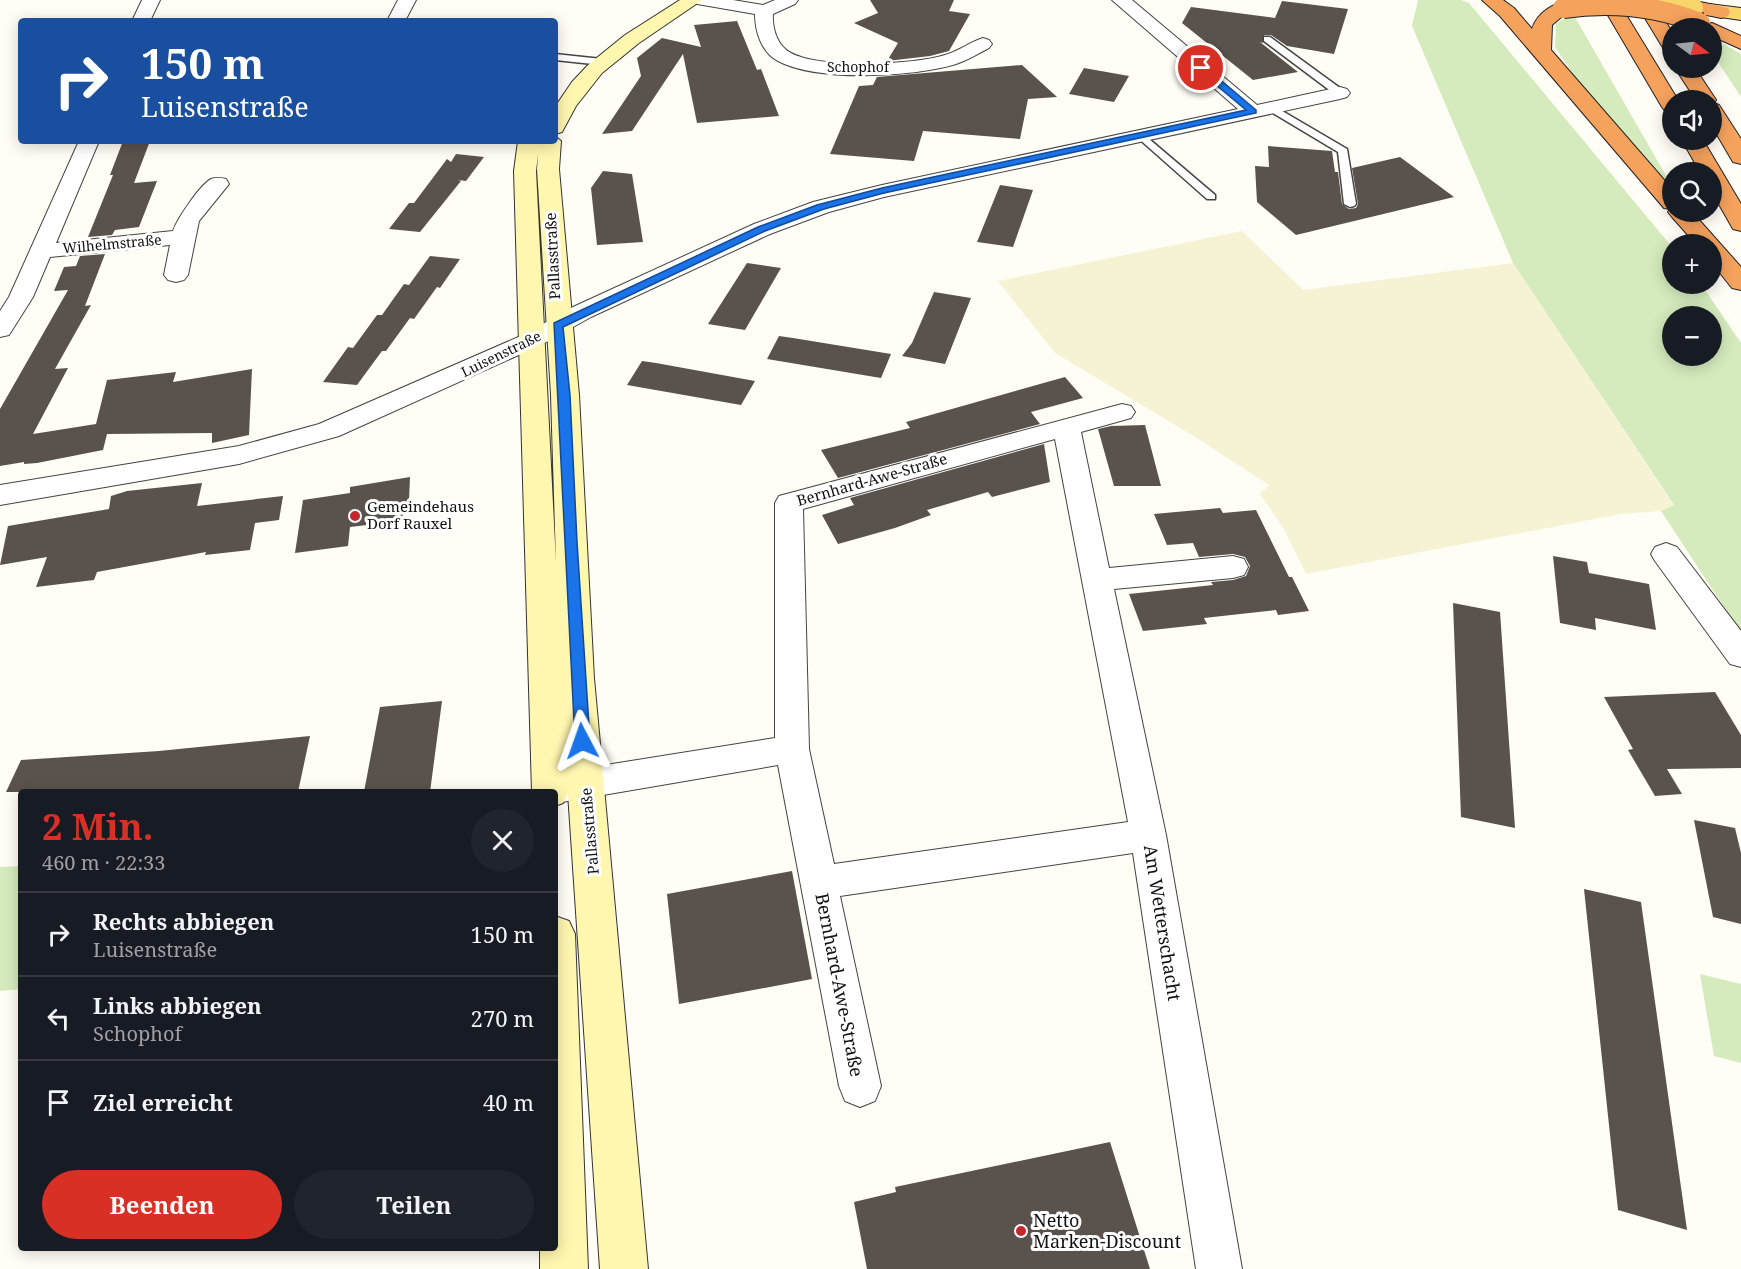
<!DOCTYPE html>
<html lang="de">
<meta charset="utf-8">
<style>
:root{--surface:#171b24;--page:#20242c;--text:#f1f3f6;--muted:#9ea1a6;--line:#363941;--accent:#d93025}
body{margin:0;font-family:"Noto Serif",serif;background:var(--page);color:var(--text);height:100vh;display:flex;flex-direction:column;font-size:22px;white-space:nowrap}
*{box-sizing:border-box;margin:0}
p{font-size:20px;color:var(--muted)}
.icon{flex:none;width:33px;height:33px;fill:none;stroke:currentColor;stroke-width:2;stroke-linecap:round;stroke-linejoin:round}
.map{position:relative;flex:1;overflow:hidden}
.side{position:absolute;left:18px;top:789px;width:540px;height:462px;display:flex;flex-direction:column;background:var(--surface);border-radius:6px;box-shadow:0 3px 15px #0003}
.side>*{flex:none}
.top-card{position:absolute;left:18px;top:18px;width:540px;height:126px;border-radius:6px;box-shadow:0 3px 15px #0003;background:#1a4fa0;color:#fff;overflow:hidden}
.needle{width:39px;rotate:105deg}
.buttons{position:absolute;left:1662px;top:18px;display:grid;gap:12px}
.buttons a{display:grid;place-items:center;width:60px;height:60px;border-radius:50%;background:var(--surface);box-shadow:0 3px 15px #0003;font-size:30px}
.pin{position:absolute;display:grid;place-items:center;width:51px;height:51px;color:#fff;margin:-26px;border:3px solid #fff;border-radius:50%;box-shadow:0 2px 6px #0007}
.me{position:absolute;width:66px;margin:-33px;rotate:356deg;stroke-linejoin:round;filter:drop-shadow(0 0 4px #0008)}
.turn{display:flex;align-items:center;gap:21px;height:126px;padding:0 24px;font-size:27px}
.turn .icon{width:78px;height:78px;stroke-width:2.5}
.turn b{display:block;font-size:42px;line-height:51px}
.round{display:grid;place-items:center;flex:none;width:63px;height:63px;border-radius:32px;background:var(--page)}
.overview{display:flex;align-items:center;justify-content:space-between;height:102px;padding:0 24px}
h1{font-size:36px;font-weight:700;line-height:45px;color:var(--accent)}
.primary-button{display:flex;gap:12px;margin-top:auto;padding:12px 24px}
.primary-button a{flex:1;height:69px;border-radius:36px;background:var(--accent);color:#fff;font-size:24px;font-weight:700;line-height:69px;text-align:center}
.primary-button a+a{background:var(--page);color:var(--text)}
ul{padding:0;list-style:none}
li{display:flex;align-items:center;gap:18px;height:84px;padding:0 24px;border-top:2px solid var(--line)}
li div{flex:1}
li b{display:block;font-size:22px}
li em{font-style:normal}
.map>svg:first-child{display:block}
.farmland{fill:#f6f3d4}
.green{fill:#d5ebbd;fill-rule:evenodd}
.building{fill:#5a524d}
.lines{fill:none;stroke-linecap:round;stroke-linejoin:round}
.service-casing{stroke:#444;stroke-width:3}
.minor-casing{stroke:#444;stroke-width:2}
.secondary-casing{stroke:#333;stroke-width:2}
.primary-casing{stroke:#222;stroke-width:2}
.motorway-casing{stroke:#222;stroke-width:2}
.service{fill:#fff;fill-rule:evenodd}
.minor{fill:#fff;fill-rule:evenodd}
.secondary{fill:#fff6b0;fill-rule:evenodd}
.primary{fill:#f9d66b;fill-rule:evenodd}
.motorway{fill:#f5a25d;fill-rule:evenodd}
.primary-bridge-casing{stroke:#222;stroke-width:22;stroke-linecap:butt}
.motorway-bridge-casing{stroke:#222;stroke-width:22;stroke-linecap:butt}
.primary-bridge{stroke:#f9d66b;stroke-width:20}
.motorway-bridge{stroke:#f5a25d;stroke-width:20}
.route{fill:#1a73e8;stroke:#114b97;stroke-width:1.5}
.poi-dot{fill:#c4262e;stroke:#fff;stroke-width:2}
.labels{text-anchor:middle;stroke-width:6;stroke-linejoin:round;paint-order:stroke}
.far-street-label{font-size:14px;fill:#111;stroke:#fff}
.street-label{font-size:15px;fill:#111;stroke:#fff}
.poi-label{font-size:15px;fill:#111;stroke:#fff;text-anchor:start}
.near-street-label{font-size:18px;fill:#111;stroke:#fff}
.near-poi-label{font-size:18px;fill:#111;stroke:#fff;text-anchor:start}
</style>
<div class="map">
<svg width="1741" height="1269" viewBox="0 0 1741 1269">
<rect width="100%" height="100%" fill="#fffdf5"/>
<path class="farmland" d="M 1242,231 L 1303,290 L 1513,263 L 1674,506 L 1661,511 L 1621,514 L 1306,574 L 1284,529 L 1260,494 L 1269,485 L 1197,438 L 1055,353 L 998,281 Z"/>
<path class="green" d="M 1418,0 L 1461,0 L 1469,3 L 1672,247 L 1672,284 L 1701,284 L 1741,343 L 1741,633 L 1661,511 L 1674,505 L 1513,263 L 1412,26 ZM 1672,316 L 1712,316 L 1712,356 L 1672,356 Z
M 1572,12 L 1672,186 L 1672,187 L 1577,80 L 1555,47 L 1556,24 Z
M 1712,37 L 1741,54 L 1741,97 L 1712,53 Z
M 21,866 L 21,989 L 0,991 L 0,867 Z
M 1700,974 L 1741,984 L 1741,1063 L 1714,1056 Z"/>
<path class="building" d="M 870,0 L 954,0 L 949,11 L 970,14 L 949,51 L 930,56 L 887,61 L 898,43 L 854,23 L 878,13 Z
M 1282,1 L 1348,9 L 1334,54 L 1287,46 L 1271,35 L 1264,35 L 1263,43 L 1260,42 L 1298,72 L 1253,80 L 1182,23 L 1191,7 L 1275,18 Z
M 737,21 L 757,70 L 761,69 L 779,116 L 697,123 L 683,54 L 632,131 L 602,134 L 641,76 L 637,58 L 662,38 L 701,47 L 694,25 Z
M 1022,65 L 1057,97 L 1028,99 L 1020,139 L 923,131 L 914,161 L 830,154 L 859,86 L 873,85 L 877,77 Z
M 1084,68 L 1129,76 L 1114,102 L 1069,94 Z
M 123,141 L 150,141 L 134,183 L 157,181 L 139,227 L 115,230 L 112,235 L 88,237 L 113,175 L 110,175 Z
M 1268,146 L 1332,151 L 1335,172 L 1338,172 L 1342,204 L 1349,209 L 1356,208 L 1358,204 L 1352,168 L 1400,157 L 1454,197 L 1296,235 L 1257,202 L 1255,166 L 1269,167 Z
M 456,154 L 484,157 L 466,181 L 458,180 L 461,181 L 420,232 L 389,229 L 409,203 L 414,203 L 447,159 L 451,162 Z
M 603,171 L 632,174 L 643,242 L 597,245 L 591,188 Z
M 1000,185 L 1033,190 L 1013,247 L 977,242 Z
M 105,254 L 85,306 L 91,305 L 55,369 L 68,368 L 33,434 L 96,424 L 107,380 L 176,372 L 173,382 L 252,369 L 249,435 L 212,443 L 212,433 L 107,434 L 103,450 L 37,463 L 24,464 L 24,462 L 0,466 L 0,409 L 68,290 L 54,291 L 64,267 L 76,266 L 80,256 Z
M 430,256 L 460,259 L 440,288 L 437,287 L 414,319 L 410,318 L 386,351 L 382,351 L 357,385 L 323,382 L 348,347 L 353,348 L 377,315 L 382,315 L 404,284 L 409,285 Z
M 747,263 L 781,268 L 745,330 L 708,324 Z
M 934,292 L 971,298 L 945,364 L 902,356 L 912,343 Z
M 779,336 L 793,338 L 891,354 L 881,378 L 767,359 Z
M 642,361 L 656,363 L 755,381 L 741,405 L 627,385 Z
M 1065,377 L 1083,398 L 1031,412 L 1040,424 L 838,478 L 821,450 L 910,428 L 906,422 Z
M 1145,425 L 1161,486 L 1114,486 L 1098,429 L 1111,426 Z
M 1044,444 L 1050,482 L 992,497 L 988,492 L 927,510 L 931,515 L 895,528 L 838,544 L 822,515 L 854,505 L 850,498 Z
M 410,477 L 409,501 L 404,505 L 402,521 L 350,527 L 348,546 L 295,553 L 303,500 L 350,493 L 350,487 Z
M 202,483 L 197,506 L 283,496 L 279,520 L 255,523 L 250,550 L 205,555 L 206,552 L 97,572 L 94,580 L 36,587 L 47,557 L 0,565 L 8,526 L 109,509 L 111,496 L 127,491 Z
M 1220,508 L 1223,513 L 1256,510 L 1289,577 L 1292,577 L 1309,611 L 1278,615 L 1276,610 L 1204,618 L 1207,624 L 1143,631 L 1129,594 L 1213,585 L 1211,582 L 1233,580 L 1246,576 L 1250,566 L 1245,557 L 1233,554 L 1199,557 L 1193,543 L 1167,545 L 1154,514 Z
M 1553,556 L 1587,562 L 1589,573 L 1649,584 L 1656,630 L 1595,618 L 1596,630 L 1560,623 Z
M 1453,603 L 1500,612 L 1515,828 L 1461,817 Z
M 1715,692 L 1741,735 L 1741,768 L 1667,769 L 1682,794 L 1655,796 L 1628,750 L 1633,749 L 1604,697 Z
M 442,701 L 430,792 L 364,792 L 380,707 Z
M 310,736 L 298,792 L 6,792 L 21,760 L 159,751 Z
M 1694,820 L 1735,828 L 1741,853 L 1741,924 L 1713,917 Z
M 792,871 L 812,979 L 679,1004 L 667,894 Z
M 1584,889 L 1641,902 L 1687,1230 L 1618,1210 Z
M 1110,1142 L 1150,1269 L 867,1269 L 854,1202 L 896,1192 L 895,1187 Z"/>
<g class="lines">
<g class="service-casing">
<path id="service" d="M 1264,37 L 1270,37 L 1344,91 L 1344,95 L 1336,95 L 1264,41 Z
M 555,54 L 602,59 L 607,62 L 602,65 L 555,60 Z
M 1272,105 L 1347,149 L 1356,204 L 1354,206 L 1350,207 L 1344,204 L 1338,152 L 1268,110 L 1267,108 Z
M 1142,133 L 1215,195 L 1215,199 L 1207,199 L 1138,138 L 1138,134 Z"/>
</g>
<g class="minor-casing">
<path id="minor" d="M 142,0 L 160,0 L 150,21 L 132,21 Z
M 398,0 L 416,0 L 405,21 L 387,21 Z
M 694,0 L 733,0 L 763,5 L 775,0 L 798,0 L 795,4 L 773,14 C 772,28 777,46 791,53 C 820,69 914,65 945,55 C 959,51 970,42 983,38 L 989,40 L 992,44 L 989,48 C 979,53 968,60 956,64 C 915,77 817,82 778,61 C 762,53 755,32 755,14 L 703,5 L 697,4 Z
M 1112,0 L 1132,0 L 1257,105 L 1340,87 L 1347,89 L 1350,93 L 1347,97 L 1340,99 L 884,197 L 829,212 L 770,234 L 591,317 L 541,345 L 339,436 L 239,464 L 0,505 L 0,485 L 239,446 L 319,424 L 523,335 L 573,307 L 754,224 L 813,202 L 882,185 L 1238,109 Z
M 79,141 L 99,141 L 56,243 L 173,231 C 177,219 200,185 211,179 C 216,177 221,178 226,179 L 229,184 L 199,221 L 188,275 L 184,280 L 176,282 L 168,280 L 164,275 L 170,245 L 50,257 L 33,297 L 9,335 L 0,337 L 0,311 L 9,297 Z
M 1122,404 L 1131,406 L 1135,412 L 1131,418 L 1081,432 L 1109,568 L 1233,556 L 1244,559 L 1248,567 L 1244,575 L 1233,578 L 1114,589 L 1166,835 L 1242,1269 L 1196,1269 L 1133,853 L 840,896 L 881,1086 L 875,1101 L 860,1107 L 845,1101 L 839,1086 L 778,765 L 562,802 L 555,799 L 555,792 L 547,792 L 545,787 L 550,777 L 562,772 L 775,738 L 775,503 L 779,496 ZM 1055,439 L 1128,822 L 834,864 L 809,749 L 803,509 Z
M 1666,543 L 1677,547 L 1741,631 L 1741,667 L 1730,664 L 1655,561 L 1651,554 L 1655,547 Z"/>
</g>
<g class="secondary-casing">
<path id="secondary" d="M 680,0 L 702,0 L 639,43 L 602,73 L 576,106 L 562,132 L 555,134 L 555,107 L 572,82 L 588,65 L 625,35 Z
M 555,136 L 561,141 L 559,169 L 579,395 L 594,678 L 648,1269 L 600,1269 L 568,793 L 563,803 L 555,806 L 555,792 L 532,792 L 514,171 L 518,141 L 555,141 ZM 538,154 L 537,169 L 551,395 L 556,563 L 536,171 Z
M 555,916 L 569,921 L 575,934 L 588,1269 L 540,1269 L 540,1248 L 555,1248 Z"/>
</g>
<g class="primary-casing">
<path id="primary" d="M 1693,2 L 1741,8 L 1741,20 L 1686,12 L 1684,8 L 1686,4 Z"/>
</g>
<g class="motorway-casing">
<path id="motorway" d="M 1482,0 L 1503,0 L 1514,8 L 1532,29 C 1537,14 1554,0 1570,4 L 1572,8 L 1552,25 L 1551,50 L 1672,189 L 1672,212 L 1692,212 L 1741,267 L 1741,290 L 1732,288 L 1712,263 L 1712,244 L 1696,244 L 1672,217 L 1668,212 L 1670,209 L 1664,208 L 1500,16 Z
M 1599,0 L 1617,0 L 1678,100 L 1672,100 L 1672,113 L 1665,111 L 1662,107 Z
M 1634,0 L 1652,0 L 1672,32 L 1672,53 L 1665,51 Z
M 1656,0 L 1691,0 L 1728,8 L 1730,12 L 1728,16 L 1721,18 L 1659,4 Z
M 1712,23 L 1741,36 L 1741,49 L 1712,36 L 1712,28 L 1703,28 L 1705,25 Z
M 1675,68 L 1695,68 L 1716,100 L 1714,103 L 1719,105 L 1741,139 L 1741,164 L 1733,162 L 1712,126 L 1712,100 L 1696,100 Z
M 1682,140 L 1703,140 L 1741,204 L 1741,231 L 1733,229 L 1712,192 L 1712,172 L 1700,172 Z"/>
</g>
<use href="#service" class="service"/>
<use href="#minor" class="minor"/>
<use href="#secondary" class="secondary"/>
<use href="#primary" class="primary"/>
<use href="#motorway" class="motorway"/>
<g class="primary-bridge-casing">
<path id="primary-bridge" d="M 1642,2 L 1693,8"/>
</g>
<g class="motorway-bridge-casing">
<path id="motorway-bridge" d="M 1563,8 C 1611,1 1655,5 1700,23"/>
</g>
<use href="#primary-bridge" class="primary-bridge"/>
<use href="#motorway-bridge" class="motorway-bridge"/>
</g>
<path class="route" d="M 1198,66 L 1204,66 L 1256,110 L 1256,113 L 884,193 L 824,209 L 765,231 L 563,327 L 570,395 L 577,542 L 590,741 L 588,745 L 577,745 L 575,741 L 554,323 L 758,227 L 817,205 L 882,188 L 1246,110 L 1198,70 Z"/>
<g class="poi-dot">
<circle cx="355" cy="516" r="6"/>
<circle cx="1021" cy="1231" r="6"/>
</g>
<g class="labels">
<g class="far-street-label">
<text x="858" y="72">Schophof</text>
<text transform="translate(112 244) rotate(-5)" y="5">Wilhelmstraße</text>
<text transform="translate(501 354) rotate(-26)" y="5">Luisenstraße</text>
</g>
<g class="street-label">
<text transform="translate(553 256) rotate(-93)" y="5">Pallasstraße</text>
<text transform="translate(872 480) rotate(-16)" y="5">Bernhard-Awe-Straße</text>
<text transform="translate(590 831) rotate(-95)" y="5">Pallasstraße</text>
</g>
<g class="poi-label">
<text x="367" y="512">Gemeindehaus<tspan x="367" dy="17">Dorf Rauxel</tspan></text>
</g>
<g class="near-street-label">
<text transform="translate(1162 923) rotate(81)" y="6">Am Wetterschacht</text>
<text transform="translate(839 985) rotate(79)" y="6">Bernhard-Awe-Straße</text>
</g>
<g class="near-poi-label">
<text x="1033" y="1227">Netto<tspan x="1033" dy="21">Marken-Discount</tspan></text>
</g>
</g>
</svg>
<div class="buttons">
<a><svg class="needle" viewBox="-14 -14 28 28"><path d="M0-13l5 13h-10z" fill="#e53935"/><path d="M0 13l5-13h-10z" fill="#9ea1a6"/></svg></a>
<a><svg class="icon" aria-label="sound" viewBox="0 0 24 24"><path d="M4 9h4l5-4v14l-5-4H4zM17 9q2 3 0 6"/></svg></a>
<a><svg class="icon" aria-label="search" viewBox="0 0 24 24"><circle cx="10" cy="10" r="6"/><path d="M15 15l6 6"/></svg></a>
<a>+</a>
<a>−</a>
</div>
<div class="pin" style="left:1201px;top:68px;background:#d93025"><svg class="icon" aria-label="arrive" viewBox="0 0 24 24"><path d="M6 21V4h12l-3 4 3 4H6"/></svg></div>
<svg class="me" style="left:582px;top:741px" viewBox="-20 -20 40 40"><path d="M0-17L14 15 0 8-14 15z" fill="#1a73e8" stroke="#fff" stroke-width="4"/></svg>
<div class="top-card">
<div class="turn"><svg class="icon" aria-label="right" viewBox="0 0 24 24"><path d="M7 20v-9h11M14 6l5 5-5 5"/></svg><div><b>150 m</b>Luisenstraße</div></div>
</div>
<section class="side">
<div class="overview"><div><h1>2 Min.</h1><p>460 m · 22:33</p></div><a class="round"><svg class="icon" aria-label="close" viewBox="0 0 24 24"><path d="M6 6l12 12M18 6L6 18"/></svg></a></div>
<ul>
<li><svg class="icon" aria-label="right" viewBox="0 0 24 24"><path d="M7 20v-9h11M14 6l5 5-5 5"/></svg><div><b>Rechts abbiegen</b><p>Luisenstraße</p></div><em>150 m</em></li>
<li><svg class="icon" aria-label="left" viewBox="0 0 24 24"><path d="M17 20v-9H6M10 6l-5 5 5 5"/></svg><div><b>Links abbiegen</b><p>Schophof</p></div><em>270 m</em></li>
<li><svg class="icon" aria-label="arrive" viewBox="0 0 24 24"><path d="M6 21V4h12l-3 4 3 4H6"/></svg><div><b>Ziel erreicht</b></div><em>40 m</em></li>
</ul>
<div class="primary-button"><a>Beenden</a><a>Teilen</a></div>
</section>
</div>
